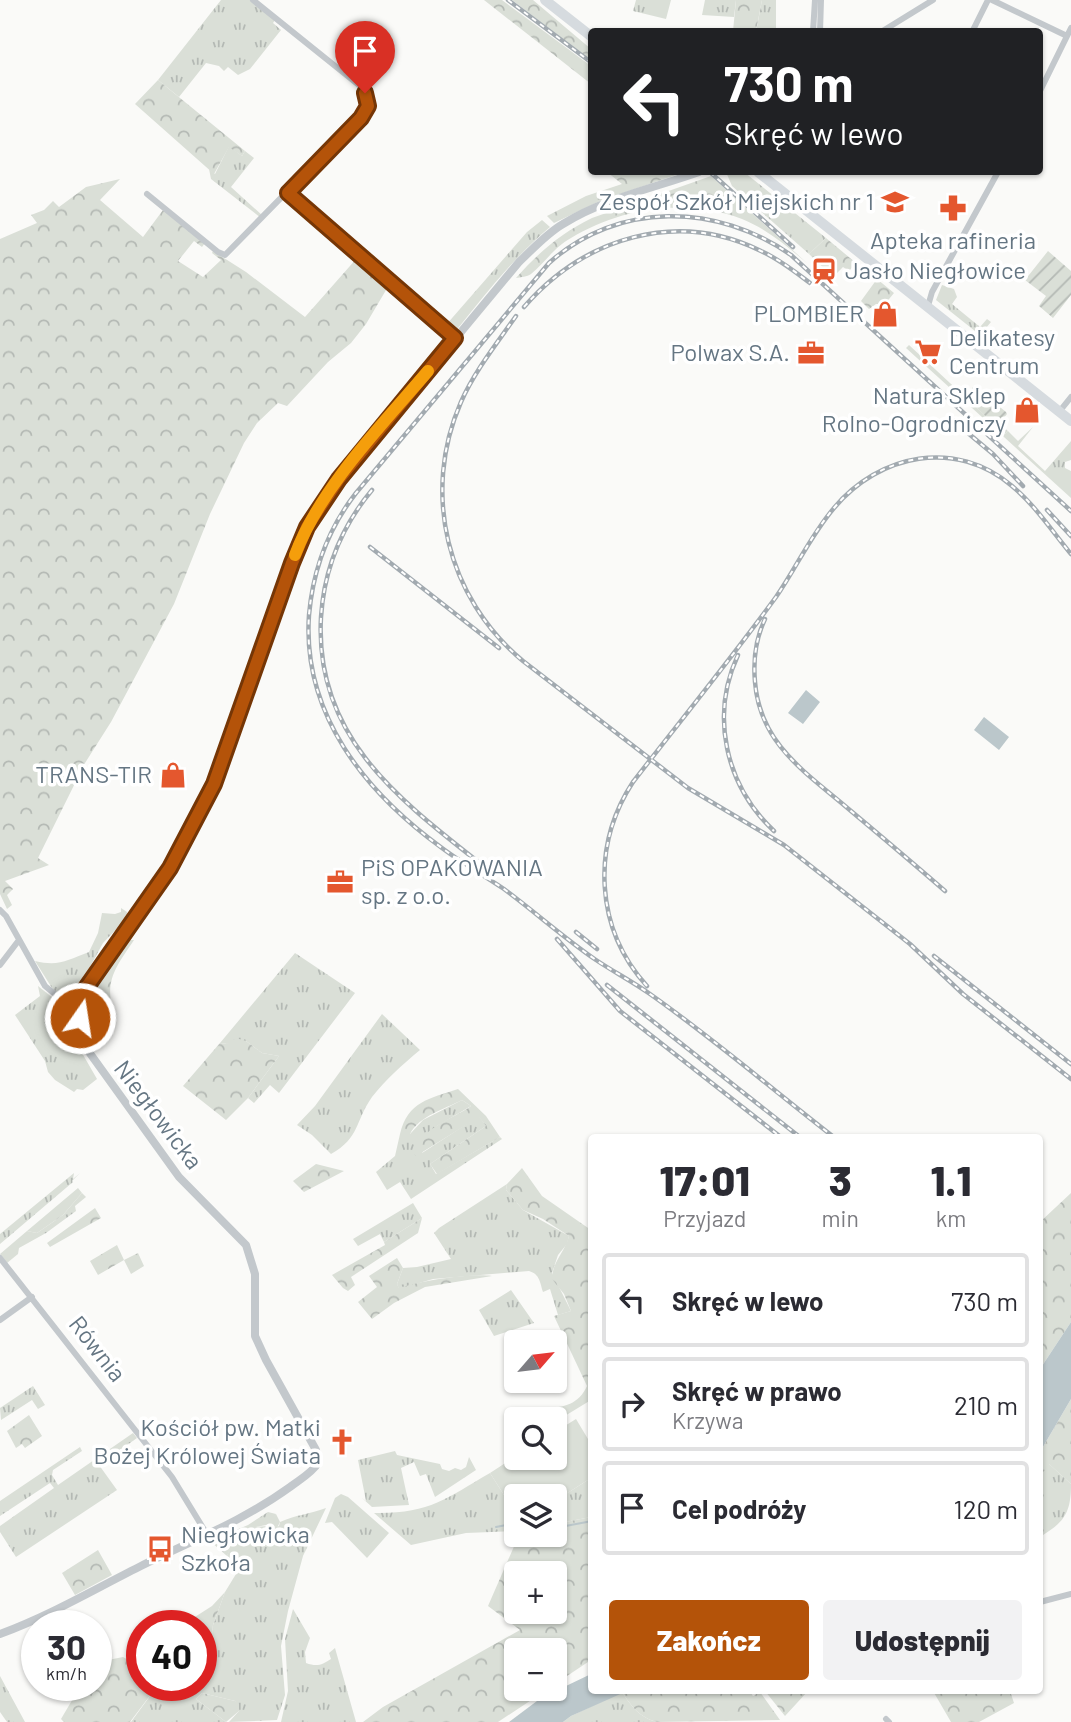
<!DOCTYPE html>
<html lang="pl">
<meta charset="utf-8">
<style>
:root{--surface:#fff;--page:#f2f2f3;--text:#2b2b33;--muted:#7c7c81;--line:#e1e1e2;--accent:#b45309}
body{margin:0;font-family:Barlow,sans-serif;background:var(--page);color:var(--text);height:100vh;display:flex;flex-direction:column;font-size:26px;white-space:nowrap}
*{box-sizing:border-box;margin:0}
p{font-size:23px;color:var(--muted)}
.icon{flex:none;width:38px;height:38px;fill:none;stroke:currentColor;stroke-width:2;stroke-linecap:round;stroke-linejoin:round}
.map{position:relative;flex:1;overflow:hidden}
.panel{position:absolute;left:588px;top:1134px;width:455px;height:560px;display:flex;flex-direction:column;background:var(--surface);border-radius:7px;box-shadow:0 2px 5px #0004}
.panel>*{flex:none}
.hud{position:absolute;left:588px;top:28px;width:455px;height:147px;border-radius:7px;box-shadow:0 2px 5px #0004;background:#202124;color:#fff;overflow:hidden}
.needle{width:46px;rotate:62deg}
.tools{position:absolute;left:504px;top:1330px;display:grid;gap:14px}
.tools a{display:grid;place-items:center;width:63px;height:63px;border-radius:7px;background:var(--surface);box-shadow:0 2px 5px #0004;font-size:35px}
.speed{position:absolute;left:21px;top:1610px;display:flex;gap:14px;font-size:35px;font-weight:700;text-align:center}
.speed>*{display:grid;place-content:center;width:91px;height:91px;border-radius:50%;background:var(--surface);box-shadow:0 2px 5px #0004;line-height:1}
.speed small{font-size:18px;font-weight:400}
.speed .limit{border:10px solid #d22;background:#fff;color:#111}
.pin{position:absolute;display:grid;place-items:center;width:60px;height:60px;color:#fff;margin:-72px -30px;border-radius:50% 50% 50% 0;rotate:-45deg;box-shadow:0 0 7px #0007}
.pin .icon{rotate:45deg}
.me{position:absolute;width:77px;margin:-38px;rotate:13deg;stroke-linejoin:round;filter:drop-shadow(0 0 5px #0008)}
.turn{display:flex;align-items:center;gap:24px;height:147px;padding:0 21px;font-size:32px}
.turn .icon{width:91px;height:91px;stroke-width:2.5}
.turn b{display:block;font-size:49px;line-height:60px}
.eta{display:flex;justify-content:space-evenly;align-items:center;height:119px;text-align:center}
.eta b{font-size:42px;font-weight:800;line-height:49px}
.button{display:flex;gap:14px;margin-top:auto;padding:14px 21px}
.button a{flex:1;height:80px;border-radius:7px;background:var(--accent);color:#fff;font-size:28px;font-weight:800;line-height:80px;text-align:center}
.button a+a{background:var(--page);color:var(--text)}
ul{padding:0;list-style:none}
li{display:flex;align-items:center;gap:21px;height:94px;margin:0 14px 10px;padding:0 7px;border:4px solid var(--line);border-radius:7px}
li div{flex:1}
li b{display:block;font-size:26px}
li em{font-style:normal}
.map>svg:first-child{display:block}
.grass{fill:url(#grass-tufts)}
.forest{fill:url(#forest-crowns);fill-rule:evenodd}
.garden{fill:url(#garden-furrows)}
.pitch{fill:#dadfd7}
.water{fill:#bbc7cb}
.lines{fill:none;stroke-linecap:round;stroke-linejoin:round}
.stream{stroke:#bbc7cb;stroke-width:2}
.minor{stroke:#c3c8cc;stroke-width:6}
.tertiary{stroke:#c3c8cc;stroke-width:8}
.primary{stroke:#d6dbdf;stroke-width:10}
.rail-casing{stroke:#a2aab0;stroke-width:4.5}
.rail{stroke:#fff;stroke-width:2;stroke-dasharray:5;stroke-linecap:butt}
.route-casing{stroke:#753606;stroke-width:18}
.route{stroke:#b45309;stroke-width:12}
.slow{stroke:#f59e0b;stroke-width:12}
.labels{text-anchor:middle;stroke-width:7;stroke-linejoin:round;paint-order:stroke}
.poi-label{font-size:24px;fill:#657683;stroke:#fff;text-anchor:end}
.street-label{font-size:24px;fill:#657683;stroke:#fff}
</style>
<div class="map">
<svg width="1071" height="1722" viewBox="0 0 1071 1722">
<defs>
<pattern id="grass-tufts" width="24" height="20" patternUnits="userSpaceOnUse" patternTransform="scale(1.75)"><rect width="24" height="20" fill="#dadfd7"/><path d="M3 7l-1-3M5 7V3M7 7l1-3M15 17l-1-3M17 17v-4M19 17l1-3" fill="none" stroke="#b4b9b4"/></pattern>
<pattern id="forest-crowns" width="20" height="18" patternUnits="userSpaceOnUse" patternTransform="scale(1.75)"><rect width="20" height="18" fill="#dadfd7"/><path d="M2 6a3 3 0 1 1 6 0M12 15a3 3 0 1 1 6 0" fill="none" stroke="#b4b9b4"/></pattern>
<pattern id="garden-furrows" width="10" height="10" patternUnits="userSpaceOnUse" patternTransform="scale(1.75)"><rect width="10" height="10" fill="#dadfd7"/><path d="M-1 1l2-2M0 10L10 0M9 11l2-2" fill="none" stroke="#b4b9b4"/></pattern>
</defs>
<rect width="100%" height="100%" fill="#fafaf8"/>
<path class="grass" d="M 221,0 L 251,0 L 275,20 L 273,23 L 281,30 L 250,69 L 238,75 L 228,67 L 224,71 L 219,66 L 206,63 L 179,97 L 158,80 Z
M 636,0 L 671,0 L 666,19 L 633,11 Z
M 705,0 L 736,0 L 734,17 L 702,15 Z
M 762,0 L 776,0 L 776,31 L 756,32 Z
M 229,146 L 242,156 L 245,151 L 254,158 L 231,187 L 263,216 L 261,218 L 211,179 L 209,169 L 215,174 Z
M 726,172 L 744,172 L 826,238 L 809,254 L 732,186 Z
M 542,220 L 550,227 C 513,258 485,295 455,332 L 446,325 L 527,232 Z
M 942,285 L 954,289 L 957,297 L 952,304 L 980,327 L 987,319 L 991,322 L 980,335 L 936,300 Z
M 909,345 L 1005,434 L 1008,431 L 1018,441 L 1033,427 L 1018,446 L 1045,471 L 1071,441 L 1071,460 L 1065,462 L 1065,468 L 1071,471 L 1071,498 L 906,348 Z
M 121,908 L 127,912 L 128,917 L 103,943 L 75,994 L 61,996 L 52,988 L 35,961 C 59,967 67,960 89,952 L 98,933 L 102,913 L 115,914 L 121,912 Z
M 295,953 L 355,993 L 279,1093 L 270,1085 L 254,1103 L 248,1098 L 279,1056 L 262,1053 L 246,1041 L 227,1044 L 220,1043 Z
M 38,986 L 58,1002 L 58,1005 L 72,1018 L 78,1046 L 97,1079 L 83,1090 L 77,1089 L 74,1092 L 55,1080 L 48,1072 L 45,1061 L 15,1015 L 40,996 Z
M 382,1014 L 420,1050 C 402,1065 386,1079 372,1097 C 355,1121 360,1138 331,1154 L 312,1135 L 297,1125 L 315,1106 Z
M 462,1100 L 471,1106 L 437,1126 L 422,1153 L 479,1116 L 486,1126 L 430,1164 L 436,1174 L 500,1137 L 502,1139 L 411,1199 L 400,1182 L 387,1190 L 376,1172 L 395,1156 L 400,1134 L 410,1134 L 423,1120 Z
M 74,1173 L 73,1179 L 80,1173 L 72,1181 L 73,1182 L 0,1244 L 0,1234 Z
M 507,1184 L 506,1190 L 523,1210 L 569,1236 L 567,1244 L 558,1255 L 552,1273 L 571,1311 L 558,1315 L 550,1289 L 543,1292 C 540,1283 540,1274 529,1271 L 433,1279 L 399,1289 L 397,1284 L 403,1268 L 417,1267 L 451,1259 L 434,1233 L 439,1228 Z
M 82,1193 L 86,1197 L 75,1206 L 76,1211 L 46,1233 L 19,1248 L 18,1254 L 7,1263 L 0,1254 L 27,1231 L 37,1233 L 63,1215 Z
M 413,1203 L 422,1218 L 384,1242 L 380,1234 L 358,1246 L 353,1239 Z
M 511,1290 L 534,1323 L 494,1336 L 479,1310 Z
M 33,1386 L 45,1405 L 38,1409 L 32,1400 L 1,1420 L 0,1408 Z
M 133,1433 L 137,1438 L 99,1465 L 117,1490 L 16,1557 L 0,1532 L 0,1526 L 54,1488 L 50,1483 L 0,1516 L 0,1501 L 80,1447 L 82,1451 L 53,1470 L 52,1475 L 58,1485 Z
M 395,1451 L 397,1455 L 440,1464 L 442,1469 L 449,1471 L 455,1468 L 461,1470 L 466,1467 L 469,1457 L 476,1470 L 435,1497 L 426,1474 L 420,1476 L 414,1462 L 401,1468 L 409,1505 L 372,1507 L 362,1498 L 366,1501 L 358,1460 Z
M 1048,1463 L 1071,1484 C 1071,1514 1064,1522 1040,1537 L 1040,1477 Z
M 490,1473 L 516,1514 L 516,1531 L 466,1533 L 411,1545 L 374,1513 C 429,1514 445,1499 490,1473 Z
M 591,1478 L 591,1517 L 555,1524 L 555,1501 Z
M 341,1494 L 348,1497 L 389,1533 L 367,1558 L 332,1522 L 325,1523 L 335,1498 Z
M 326,1508 L 303,1556 L 288,1611 L 281,1646 L 285,1695 L 277,1720 L 229,1722 L 239,1711 L 235,1701 L 202,1693 L 196,1699 L 226,1722 L 131,1722 L 158,1685 L 201,1685 L 201,1665 L 210,1653 L 213,1625 L 225,1592 L 236,1574 L 232,1562 L 240,1559 L 245,1539 L 279,1526 L 280,1522 C 295,1515 310,1514 326,1508 Z
M 268,1512 L 276,1514 L 271,1524 L 256,1527 L 233,1542 L 227,1556 L 210,1541 L 248,1525 Z
M 293,1609 L 310,1638 L 305,1652 L 306,1663 C 317,1667 322,1665 331,1659 L 329,1653 L 335,1648 L 356,1722 L 281,1722 L 288,1691 L 285,1639 Z
M 0,1676 L 25,1722 L 7,1722 L 0,1712 Z
M 622,1692 C 632,1707 639,1717 657,1722 L 563,1722 L 571,1716 Z"/>
<path class="forest" d="M 484,0 L 502,0 L 591,66 L 591,84 Z
M 512,0 L 533,0 L 591,49 L 591,61 Z
M 736,0 L 762,0 L 756,31 L 733,31 Z
M 158,80 L 245,151 L 242,156 L 229,147 L 214,174 L 135,104 Z
M 607,172 L 634,172 L 638,175 L 647,172 L 685,172 L 602,200 L 554,223 L 547,216 L 586,196 L 622,184 Z
M 711,176 L 808,264 C 788,247 767,229 742,219 C 687,197 620,208 571,238 C 553,248 545,263 531,274 C 527,277 521,277 516,278 C 538,253 561,233 592,218 Z
M 120,179 L 100,200 L 143,237 L 163,210 L 205,243 L 202,247 L 194,241 L 178,261 L 203,277 L 221,260 L 212,253 L 213,251 L 246,272 L 305,317 L 357,258 L 389,285 L 366,324 L 351,343 L 328,362 L 287,406 L 278,403 L 257,423 L 244,443 L 210,514 L 174,604 L 111,722 L 85,763 L 38,858 L 49,865 L 5,881 L 13,889 L 7,895 L 12,905 L 7,909 L 0,894 L 0,239 L 37,223 L 31,215 L 44,210 L 53,201 L 59,207 L 86,187 Z
M 826,238 L 856,263 L 849,271 L 843,267 L 833,277 L 809,254 Z
M 877,279 L 894,293 L 885,304 L 876,304 L 869,309 L 861,301 Z
M 129,940 L 134,940 C 119,963 105,978 112,1007 L 90,1020 L 94,991 Z
M 236,1038 L 246,1041 L 262,1053 L 279,1056 L 248,1098 L 226,1120 L 183,1086 L 220,1043 L 227,1044 Z
M 458,1089 L 486,1116 L 500,1137 L 437,1174 L 430,1164 L 486,1126 L 479,1117 L 416,1156 L 414,1154 C 418,1129 453,1119 471,1106 L 462,1100 C 445,1109 419,1116 410,1134 L 400,1134 C 408,1101 429,1099 458,1089 Z
M 316,1164 L 344,1171 L 304,1192 L 293,1181 Z
M 522,1168 L 542,1196 L 591,1230 L 591,1400 L 555,1422 L 545,1408 C 564,1408 579,1404 587,1386 L 554,1316 L 571,1311 L 564,1294 L 552,1279 C 552,1262 565,1252 569,1236 L 543,1219 L 523,1210 L 506,1190 L 507,1184 Z
M 78,1188 L 82,1193 L 63,1215 L 37,1233 L 27,1231 Z
M 1071,1193 L 1071,1322 L 1040,1369 L 1040,1222 Z
M 95,1208 L 101,1218 L 50,1247 L 47,1243 Z
M 422,1218 L 418,1233 L 351,1277 L 355,1285 L 348,1291 L 343,1288 L 332,1275 L 385,1245 L 384,1242 Z
M 117,1245 L 124,1260 L 138,1253 L 144,1266 L 131,1274 L 124,1260 L 98,1275 L 90,1261 Z
M 397,1258 L 403,1268 L 397,1284 L 399,1288 C 422,1281 468,1273 492,1276 L 425,1287 L 394,1303 L 372,1319 L 358,1302 L 377,1287 L 369,1276 Z
M 1071,1399 L 1071,1484 L 1049,1464 L 1040,1477 L 1040,1452 Z
M 29,1415 L 42,1436 L 25,1448 L 22,1444 L 16,1448 L 7,1431 Z
M 276,1514 L 280,1522 L 276,1530 L 246,1539 L 250,1542 C 245,1552 243,1558 232,1562 L 227,1556 L 234,1536 L 256,1527 L 267,1526 Z
M 591,1517 L 591,1660 L 555,1684 L 555,1650 L 516,1650 L 516,1689 L 548,1689 L 498,1722 L 363,1722 L 383,1707 L 520,1630 L 488,1606 L 519,1535 L 555,1535 L 555,1524 ZM 516,1573 L 555,1573 L 555,1612 L 516,1612 Z
M 98,1550 L 112,1575 L 75,1595 L 62,1573 Z
M 225,1592 L 213,1625 L 210,1653 L 201,1665 L 201,1626 L 189,1626 L 187,1622 L 212,1606 Z
M 96,1650 L 108,1660 L 123,1657 L 142,1668 L 142,1685 L 158,1685 L 130,1722 L 64,1722 L 61,1719 L 81,1685 L 96,1685 Z
M 627,1690 L 749,1690 L 753,1696 L 760,1692 L 780,1720 L 657,1722 C 639,1717 632,1707 622,1692 Z
M 765,1691 L 808,1691 L 785,1716 Z
M 933,1691 L 1010,1691 L 1014,1703 L 979,1722 L 951,1722 Z
M 202,1693 L 235,1701 L 239,1704 L 239,1711 L 226,1722 L 196,1699 Z"/>
<path class="garden" d="M 1048,251 L 1071,271 L 1071,295 L 1053,318 L 1039,306 L 1046,296 L 1025,280 Z
M 974,386 L 1006,412 L 1007,414 L 999,424 L 1008,431 L 1005,434 L 965,397 Z"/>
<path class="pitch" d="M 576,1419 L 591,1444 L 591,1478 L 555,1501 L 555,1496 L 516,1496 L 516,1514 L 490,1473 L 516,1456 L 555,1458 L 555,1432 Z"/>
<path class="water" d="M 806,690 L 820,702 L 803,724 L 788,713 Z
M 984,717 L 1009,737 L 999,750 L 974,730 Z
M 1071,1322 L 1071,1399 L 1040,1452 L 1040,1369 Z
M 591,1674 L 592,1690 L 627,1691 L 571,1716 L 563,1722 L 509,1722 L 541,1698 Z"/>
<g class="lines">
<path class="stream" d="M 496,1527 L 511,1524 L 516,1527
M 555,1528 L 592,1521"/>
<path class="minor" d="M 992,0 L 1067,36
M 813,32 L 815,0
M 820,32 L 821,0
M 881,32 L 933,0
M 972,32 L 988,0
M 1040,91 L 1071,28
M 288,193 L 455,338
M 147,194 L 218,252 L 225,255 L 366,111 L 368,99 L 360,86 L 253,0
M 928,306 L 932,292 L 998,172
M 1059,412 L 1071,397
M 0,910 L 6,916 L 45,986 L 61,999 L 80,1003
M 0,965 L 19,940
M 0,1258 L 172,1477 L 208,1536
M 0,1320 L 32,1297
M 1040,1602 L 1071,1594
M 886,1719 L 889,1722"/>
<path class="tertiary" d="M 0,1634 C 49,1616 93,1590 139,1567 C 191,1541 243,1521 290,1487 C 299,1480 312,1473 318,1463 L 316,1450 L 266,1360 L 255,1336 L 255,1274 L 246,1245 L 179,1177 L 89,1052 L 84,1039 L 80,1003 L 86,988 L 96,971 L 170,868 L 214,784 L 297,550 L 307,527 L 339,479 L 519,262 C 533,249 546,234 563,224 C 605,198 654,188 699,172"/>
<path class="primary" d="M 545,0 L 592,37
M 758,172 L 1071,421"/>
<g class="rail-casing">
<path id="rail" d="M 508,0 L 592,63
M 710,172 L 793,247
M 524,307 C 584,238 676,209 761,251 C 779,259 794,271 810,283
M 516,316 C 497,343 474,372 461,402 C 421,493 447,598 523,661 L 688,788 L 784,845 L 910,944 L 963,994 L 1071,1079
M 950,418 L 993,454 L 1023,486
M 372,490 C 342,526 324,570 321,617 C 314,738 401,801 486,868
M 1047,510 L 1071,536
M 370,547 L 499,648
M 765,619 C 756,638 753,660 755,682 C 760,745 807,773 851,811 C 882,837 914,864 945,891
M 738,655 C 710,715 725,785 774,831
M 576,932 L 597,949
M 557,939 L 620,1011 L 782,1138
M 934,956 L 1071,1064
M 607,985 L 801,1138
M 647,986 C 595,929 591,846 633,782 C 681,720 730,660 776,597 C 796,568 811,535 834,508 C 879,454 956,438 1012,486 C 1035,505 1052,531 1071,554
M 835,1138 C 773,1090 714,1039 650,994 C 633,982 614,972 596,960 C 564,938 535,912 504,889 C 483,875 462,863 442,848 C 365,792 302,714 309,615 C 313,569 328,529 356,493 L 549,263 C 618,201 717,203 791,255 L 1071,511"/>
</g>
<use href="#rail" class="rail"/>
</g>
<g class="lines">
<g class="route-casing">
<path id="route" d="M 80,1018 L 80,1003 L 86,988 L 170,868 L 214,784 L 292,563 L 307,527 L 339,479 L 455,338 L 288,193 L 361,118 L 368,106 L 365,93"/>
</g>
<use href="#route" class="route"/>
<path class="slow" d="M 295,555 C 320,488 382,425 428,371"/>
</g>
<defs>
<g id="school-bare" transform="scale(2.1)"><path d="M0-5L7-2L0 1L-7-2ZM-4 1L0 2.5L4 1V4Q0 6-4 4Z" fill="#e4572e" stroke="#fff" stroke-width="2.5" paint-order="stroke"/></g>
<g id="pharmacy-bare" transform="scale(2.1)"><path d="M-2-6h4v4h4v4h-4v4h-4v-4h-4v-4h4Z" fill="#e4572e" stroke="#fff" stroke-width="2.5" paint-order="stroke"/></g>
<g id="station-bare" transform="scale(2.1)"><path d="M-3-6H3Q5-6 5-4V2Q5 4 3 4L4.5 6H3L1.5 4h-3L-3 6H-4.5L-3 4Q-5 4-5 2V-4Q-5-6-3-6ZM-3.5-4v3h7v-3ZM-3.5 1v1.5H-2V1ZM2 1v1.5H3.5V1Z" fill="#e4572e" stroke="#fff" stroke-width="2.5" paint-order="stroke"/></g>
<g id="shop-bare" transform="scale(2.1)"><path d="M-5-2.5h2.3a2.7 3.5 0 0 1 5.4 0H5L5.5 6h-11ZM-1.5-2.5h3a1.5 2.3 0 0 0-3 0Z" fill="#e4572e" stroke="#fff" stroke-width="2.5" paint-order="stroke"/></g>
<g id="supermarket-bare" transform="scale(2.1)"><path d="M-6-5.5h2.5l.6 2H6L4.5 2H-2.5L-4.4-4H-6ZM-1.5 3.2a1.3 1.3 0 1 0 .1 0ZM3 3.2a1.3 1.3 0 1 0 .1 0Z" fill="#e4572e" stroke="#fff" stroke-width="2.5" paint-order="stroke"/></g>
<g id="office-bare" transform="scale(2.1)"><path d="M-6-3h4V-5.5h4V-3h4V5H-6ZM-1-4.5V-3h2v-1.5ZM-6 0V1H6V0Z" fill="#e4572e" stroke="#fff" stroke-width="2.5" paint-order="stroke"/></g>
<g id="church-bare" transform="scale(2.1)"><path d="M-1.2-6h2.4v3.5h3.3v2.4h-3.3V6h-2.4V-.1h-3.3v-2.4h3.3Z" fill="#e4572e" stroke="#fff" stroke-width="2.5" paint-order="stroke"/></g>
<g id="bus-bare" transform="scale(2.1)"><path d="M-5-6H5V4H4V6H2V4H-2V6H-4V4H-5ZM-3.5-4V0h7V-4ZM-3.5 1.2v1.5H-2V1.2ZM2 1.2v1.5H3.5V1.2Z" fill="#e4572e" stroke="#fff" stroke-width="2.5" paint-order="stroke"/></g>
</defs>
<g fill-rule="evenodd">
<use href="#school-bare" x="895" y="202"/>
<use href="#pharmacy-bare" x="953" y="208"/>
<use href="#station-bare" x="824" y="271"/>
<use href="#shop-bare" x="885" y="314"/>
<use href="#supermarket-bare" x="928" y="352"/>
<use href="#office-bare" x="811" y="353"/>
<use href="#shop-bare" x="1027" y="410"/>
<use href="#shop-bare" x="173" y="775"/>
<use href="#office-bare" x="340" y="882"/>
<use href="#church-bare" x="342" y="1442"/>
<use href="#bus-bare" x="160" y="1549"/>
</g>
<g class="labels">
<g class="poi-label">
<text x="874" y="210">Zespół Szkół Miejskich nr 1</text>
<text x="953" y="249" text-anchor="middle">Apteka rafineria</text>
<text x="845" y="279" text-anchor="start">Jasło Niegłowice</text>
<text x="864" y="322">PLOMBIER</text>
<text x="949" y="346" text-anchor="start">Delikatesy<tspan x="949" dy="28">Centrum</tspan></text>
<text x="790" y="361">Polwax S.A.</text>
<text x="1006" y="404">Natura Sklep<tspan x="1006" dy="28">Rolno-Ogrodniczy</tspan></text>
<text x="152" y="783">TRANS-TIR</text>
<text x="361" y="876" text-anchor="start">PiS OPAKOWANIA<tspan x="361" dy="28">sp. z o.o.</tspan></text>
<text x="321" y="1436">Kościół pw. Matki<tspan x="321" dy="28">Bożej Królowej Świata</tspan></text>
<text x="181" y="1543" text-anchor="start">Niegłowicka<tspan x="181" dy="28">Szkoła</tspan></text>
</g>
<g class="street-label">
<text transform="translate(158 1115) rotate(53)" y="8">Niegłowicka</text>
<text transform="translate(97 1349) rotate(52)" y="8">Równia</text>
</g>
</g>
</svg>
<div class="tools">
<a><svg class="needle" viewBox="-14 -14 28 28"><path d="M0-13l5 13h-10z" fill="#e53935"/><path d="M0 13l5-13h-10z" fill="#7c7c81"/></svg></a>
<a><svg class="icon" aria-label="search" viewBox="0 0 24 24"><circle cx="10" cy="10" r="6"/><path d="M15 15l6 6"/></svg></a>
<a><svg class="icon" aria-label="layers" viewBox="0 0 24 24"><path d="M12 4l9 5-9 5-9-5zM3 14l9 5 9-5"/></svg></a>
<a>+</a>
<a>−</a>
</div>
<div class="speed"><div>30<small>km/h</small></div><div class="limit">40</div></div>
<div class="pin" style="left:365px;top:93px;background:#d93025"><svg class="icon" aria-label="arrive" viewBox="0 0 24 24"><path d="M6 21V4h12l-3 4 3 4H6"/></svg></div>
<svg class="me" style="left:80px;top:1018px" viewBox="-20 -20 40 40"><circle r="17" fill="#b45309" stroke="#fff" stroke-width="3"/><path d="M0-11L8 9 0 5-8 9z" fill="#fff"/></svg>
<div class="hud">
<div class="turn"><svg class="icon" aria-label="left" viewBox="0 0 24 24"><path d="M17 20v-9H6M10 6l-5 5 5 5"/></svg><div><b>730 m</b>Skręć w lewo</div></div>
</div>
<section class="panel">
<div class="eta">
<div><b>17:01</b><p>Przyjazd</p></div>
<div><b>3</b><p>min</p></div>
<div><b>1.1</b><p>km</p></div>
</div>
<ul>
<li><svg class="icon" aria-label="left" viewBox="0 0 24 24"><path d="M17 20v-9H6M10 6l-5 5 5 5"/></svg><div><b>Skręć w lewo</b></div><em>730 m</em></li>
<li><svg class="icon" aria-label="right" viewBox="0 0 24 24"><path d="M7 20v-9h11M14 6l5 5-5 5"/></svg><div><b>Skręć w prawo</b><p>Krzywa</p></div><em>210 m</em></li>
<li><svg class="icon" aria-label="arrive" viewBox="0 0 24 24"><path d="M6 21V4h12l-3 4 3 4H6"/></svg><div><b>Cel podróży</b></div><em>120 m</em></li>
</ul>
<div class="button"><a>Zakończ</a><a>Udostępnij</a></div>
</section>
</div>
